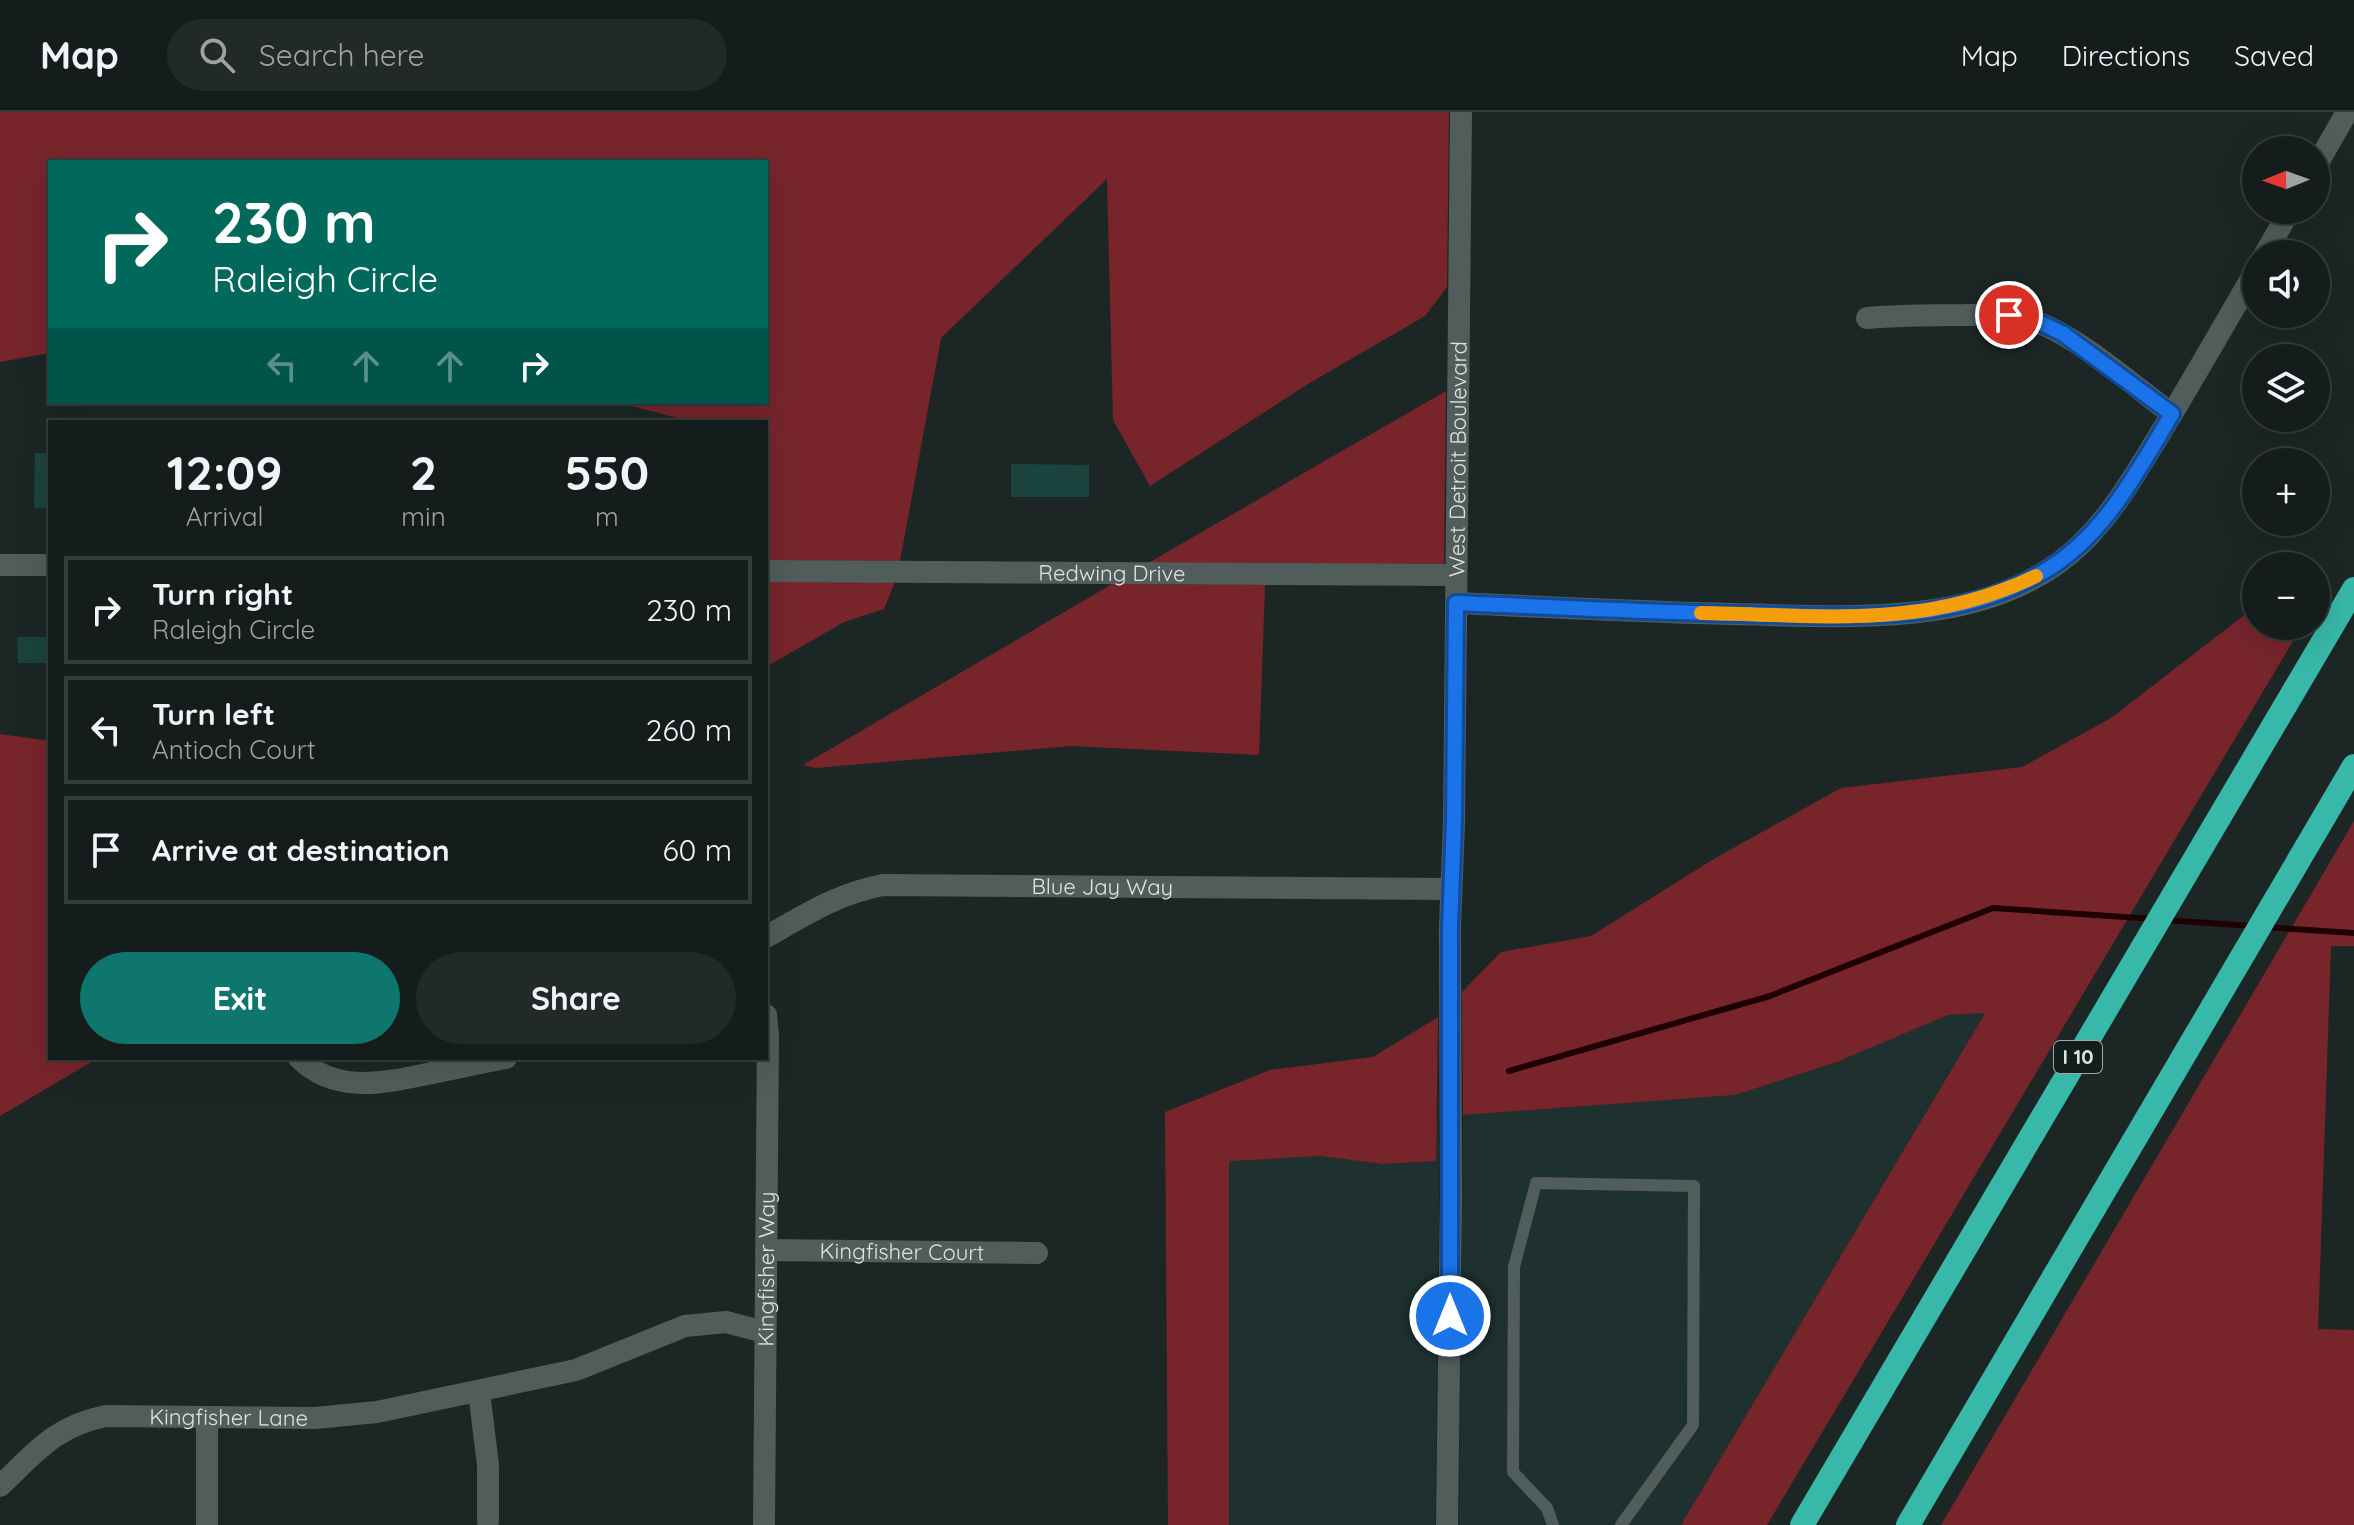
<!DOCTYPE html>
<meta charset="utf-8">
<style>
:root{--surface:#151d1c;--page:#222a29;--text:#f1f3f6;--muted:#9da2a3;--line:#343b3b;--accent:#0f766e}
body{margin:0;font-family:Quicksand,sans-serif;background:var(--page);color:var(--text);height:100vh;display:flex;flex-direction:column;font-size:30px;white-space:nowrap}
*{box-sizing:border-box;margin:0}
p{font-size:26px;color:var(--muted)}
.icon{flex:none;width:44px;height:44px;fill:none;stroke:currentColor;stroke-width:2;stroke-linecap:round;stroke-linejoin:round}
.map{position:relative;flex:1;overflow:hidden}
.side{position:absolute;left:48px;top:308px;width:720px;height:640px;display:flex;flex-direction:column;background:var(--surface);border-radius:0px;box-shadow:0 8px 32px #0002,0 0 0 2px var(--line)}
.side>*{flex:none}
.hud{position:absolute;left:48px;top:48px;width:720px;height:244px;border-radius:0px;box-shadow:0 8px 32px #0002,0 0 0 2px var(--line);background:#00695c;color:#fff;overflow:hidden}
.needle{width:52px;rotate:269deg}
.tools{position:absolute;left:2242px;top:24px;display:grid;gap:16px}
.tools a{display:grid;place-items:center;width:88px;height:88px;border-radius:50%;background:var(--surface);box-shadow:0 8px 32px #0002,0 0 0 2px var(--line);font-size:40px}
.pin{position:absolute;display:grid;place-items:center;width:68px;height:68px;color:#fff;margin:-34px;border:4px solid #fff;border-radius:50%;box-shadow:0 2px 8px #0007}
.me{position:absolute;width:88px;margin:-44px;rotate:0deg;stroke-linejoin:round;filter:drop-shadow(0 0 6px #0008)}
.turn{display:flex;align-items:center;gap:28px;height:168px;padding:0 32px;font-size:36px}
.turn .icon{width:104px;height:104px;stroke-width:2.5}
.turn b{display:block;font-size:56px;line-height:68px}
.lanes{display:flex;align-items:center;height:76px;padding:0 32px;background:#0003;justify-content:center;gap:40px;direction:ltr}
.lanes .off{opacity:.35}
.eta{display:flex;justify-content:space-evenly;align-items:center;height:136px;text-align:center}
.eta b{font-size:48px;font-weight:700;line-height:56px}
.action{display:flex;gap:16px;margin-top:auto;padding:16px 32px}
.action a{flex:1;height:92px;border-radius:48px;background:var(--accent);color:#fff;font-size:32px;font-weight:700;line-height:92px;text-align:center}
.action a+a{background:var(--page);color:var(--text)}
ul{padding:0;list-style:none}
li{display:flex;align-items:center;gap:24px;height:108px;margin:0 16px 12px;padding:0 16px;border:4px solid var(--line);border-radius:0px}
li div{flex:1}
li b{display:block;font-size:30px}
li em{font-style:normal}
header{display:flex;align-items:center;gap:48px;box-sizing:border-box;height:112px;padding:0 40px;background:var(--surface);border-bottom:2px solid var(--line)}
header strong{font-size:38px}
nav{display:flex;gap:44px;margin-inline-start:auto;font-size:28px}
.search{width:560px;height:72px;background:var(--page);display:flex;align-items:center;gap:20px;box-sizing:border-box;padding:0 28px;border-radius:44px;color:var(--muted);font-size:30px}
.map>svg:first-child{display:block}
.built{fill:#1f312e}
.green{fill:#77252b}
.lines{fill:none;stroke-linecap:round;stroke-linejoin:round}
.stream{stroke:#1f0001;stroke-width:6}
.building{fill:#1b443e}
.service{stroke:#515d5b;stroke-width:12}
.minor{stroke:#515d5b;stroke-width:22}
.tertiary{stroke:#515d5b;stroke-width:22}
.motorway{stroke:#38b8a8;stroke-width:24}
.route-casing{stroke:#114b97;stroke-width:20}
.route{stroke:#1a73e8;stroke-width:14}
.slow{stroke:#f59e0b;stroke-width:14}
.labels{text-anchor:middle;stroke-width:8;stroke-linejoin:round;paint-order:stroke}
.shield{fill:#131d1c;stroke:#a0a8a7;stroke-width:2}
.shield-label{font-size:20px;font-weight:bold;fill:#dce3e2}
.street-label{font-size:22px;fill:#dce3e2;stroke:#131d1c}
</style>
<header>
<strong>Map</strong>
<div class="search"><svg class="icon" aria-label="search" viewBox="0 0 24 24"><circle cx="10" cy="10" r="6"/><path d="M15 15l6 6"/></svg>Search here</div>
<nav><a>Map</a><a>Directions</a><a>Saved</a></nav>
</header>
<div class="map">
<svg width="2354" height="1413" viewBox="0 0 2354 1413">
<rect width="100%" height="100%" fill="#1c2725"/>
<path class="built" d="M 1985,900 L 1681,1413 L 1459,1413 L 1463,1003 L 1735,983 L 1837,950 L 1948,903 Z
M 1434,1005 L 1438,1005 L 1439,1085 L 1435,1413 L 1229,1413 L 1229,1048 L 1320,1044 L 1383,1052 L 1435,1049 Z"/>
<path class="green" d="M 0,0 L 1449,0 L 1447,175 L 1425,204 L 1308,272 L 1150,374 L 1113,308 L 1107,67 L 941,226 L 900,449 L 766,448 L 766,310 L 693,310 L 616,290 L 766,290 L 766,50 L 50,50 L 50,241 L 0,250 Z
M 1446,279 L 1444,453 L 1148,451 Z
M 766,469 L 895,470 L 884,497 L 844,510 L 766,555 Z
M 1112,472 L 1265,473 L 1259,643 L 1071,634 L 816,656 L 803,653 Z
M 2256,494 L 2256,514 L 2302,514 L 1767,1413 L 1681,1413 L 1985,901 L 1948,903 L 1837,950 L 1735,983 L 1463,1003 L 1462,880 L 1501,840 L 1591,824 L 1712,748 L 1841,676 L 2022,655 L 2111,606 Z
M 0,622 L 50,629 L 50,946 L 98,946 L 0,1004 Z
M 2354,709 L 2354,834 L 2331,834 L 2318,1217 L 2354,1218 L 2354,1413 L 1941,1413 Z
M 1438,905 L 1436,1049 L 1383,1052 L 1320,1044 L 1229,1049 L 1229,1413 L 1168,1413 L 1165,1000 L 1270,958 L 1373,945 Z"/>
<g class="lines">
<path class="stream" d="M 2165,808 L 2253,814
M 2265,815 L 2354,821
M 1509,959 L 1770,884 L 1993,796 L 2154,807"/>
</g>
<path class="building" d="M 35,341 L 50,341 L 50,396 L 34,396 Z
M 1011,352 L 1089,353 L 1089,385 L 1011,385 Z
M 17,525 L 50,525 L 50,551 L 18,551 Z"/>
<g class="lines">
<path class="service" d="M 1553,1413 L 1547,1396 L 1513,1360 L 1514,1155 L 1536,1071 L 1694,1074 L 1693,1313 L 1621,1413"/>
<g class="minor">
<path d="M 2316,54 L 2347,0"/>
<path d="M 2265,142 L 2290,98"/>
<path d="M 1867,206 C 1900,203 1933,203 1966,203 C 1991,202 2016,201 2039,211 C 2081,227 2135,275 2172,302"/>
<path d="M 0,453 L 50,453"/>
<path id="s1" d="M 766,459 L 1456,463"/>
<path d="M 1456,491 C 1549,495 1641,500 1734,502 C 1848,504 1991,519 2081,432 C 2112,402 2133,366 2155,330 C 2190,273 2223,215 2256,158"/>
<path id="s2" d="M 766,825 C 805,803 839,781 883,773 L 1451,777"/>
<path d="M 299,946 C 335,982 383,971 427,962 C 453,957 479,951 506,946"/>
<path id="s3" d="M 766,1138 L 1037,1141"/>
<path d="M 479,1280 L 488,1353 L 488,1409"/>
<path id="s4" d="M 0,1374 C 36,1340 55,1314 106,1304 L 315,1306 L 377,1300 L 576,1258 L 685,1214 L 726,1210 L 765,1220"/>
<path d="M 207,1413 L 207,1305"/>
<path id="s5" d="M 764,1413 L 768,924 L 766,903"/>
</g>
<path class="tertiary" id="s6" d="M 1447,1413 L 1451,1085 L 1450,815 L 1454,710 L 1461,0"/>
<path class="motorway" d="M 1802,1413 L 2354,477
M 1908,1413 L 2354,654"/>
</g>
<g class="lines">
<g class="route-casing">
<path id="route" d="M 1450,1204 L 1450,815 L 1454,710 L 1456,491 C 1551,495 1646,500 1741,502 C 1843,504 1951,514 2043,460 C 2104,425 2137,360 2172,302 L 2062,221 L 2038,210 L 2009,203"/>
</g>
<use href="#route" class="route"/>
<path class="slow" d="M 1701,501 C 1822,503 1923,518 2036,464"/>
</g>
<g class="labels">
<rect class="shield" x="2054" y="929" width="48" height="32" rx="6"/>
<g class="shield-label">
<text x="2078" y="952">I 10</text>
</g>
<g class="street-label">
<text dy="8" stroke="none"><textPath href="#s6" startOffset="1066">West Detroit Boulevard</textPath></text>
<text dy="8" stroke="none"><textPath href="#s1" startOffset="346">Redwing Drive</textPath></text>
<text dy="8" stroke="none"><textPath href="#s2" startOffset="348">Blue Jay Way</textPath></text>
<text dy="8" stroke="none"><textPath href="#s3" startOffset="136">Kingfisher Court</textPath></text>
<text dy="8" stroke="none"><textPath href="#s5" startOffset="256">Kingfisher Way</textPath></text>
<text dy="8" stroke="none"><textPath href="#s4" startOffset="252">Kingfisher Lane</textPath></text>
</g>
</g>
</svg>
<div class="tools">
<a><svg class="needle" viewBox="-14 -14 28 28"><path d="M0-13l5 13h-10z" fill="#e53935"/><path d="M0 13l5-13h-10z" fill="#9da2a3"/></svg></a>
<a><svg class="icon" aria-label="sound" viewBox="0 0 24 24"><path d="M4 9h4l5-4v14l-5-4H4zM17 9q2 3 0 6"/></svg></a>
<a><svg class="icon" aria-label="layers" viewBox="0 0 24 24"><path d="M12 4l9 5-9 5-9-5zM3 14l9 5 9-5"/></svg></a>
<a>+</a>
<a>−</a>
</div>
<div class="pin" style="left:2009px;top:203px;background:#d93025"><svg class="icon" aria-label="arrive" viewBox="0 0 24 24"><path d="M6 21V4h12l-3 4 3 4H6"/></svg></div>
<svg class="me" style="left:1450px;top:1204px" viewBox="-20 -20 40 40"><circle r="17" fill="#1a73e8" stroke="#fff" stroke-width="3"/><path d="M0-11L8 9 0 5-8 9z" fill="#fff"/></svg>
<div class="hud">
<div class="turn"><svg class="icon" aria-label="right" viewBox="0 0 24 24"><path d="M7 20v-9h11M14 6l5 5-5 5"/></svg><div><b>230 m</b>Raleigh Circle</div></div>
<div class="lanes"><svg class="icon off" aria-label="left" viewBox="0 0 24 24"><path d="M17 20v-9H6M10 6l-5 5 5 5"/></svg><svg class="icon off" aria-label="ahead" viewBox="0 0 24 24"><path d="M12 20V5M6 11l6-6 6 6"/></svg><svg class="icon off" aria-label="ahead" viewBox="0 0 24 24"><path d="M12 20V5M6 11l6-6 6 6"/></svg><svg class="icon" aria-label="right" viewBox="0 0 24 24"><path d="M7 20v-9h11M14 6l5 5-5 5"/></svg></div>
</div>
<section class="side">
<div class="eta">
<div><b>12:09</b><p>Arrival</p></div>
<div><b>2</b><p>min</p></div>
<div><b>550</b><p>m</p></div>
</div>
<ul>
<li><svg class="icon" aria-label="right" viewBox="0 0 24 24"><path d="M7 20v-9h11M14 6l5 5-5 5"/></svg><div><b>Turn right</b><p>Raleigh Circle</p></div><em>230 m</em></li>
<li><svg class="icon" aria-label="left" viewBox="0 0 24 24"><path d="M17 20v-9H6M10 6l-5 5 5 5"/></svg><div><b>Turn left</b><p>Antioch Court</p></div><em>260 m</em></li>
<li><svg class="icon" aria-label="arrive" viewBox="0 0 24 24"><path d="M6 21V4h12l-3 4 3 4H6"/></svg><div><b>Arrive at destination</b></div><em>60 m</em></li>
</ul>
<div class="action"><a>Exit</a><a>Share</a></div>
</section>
</div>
